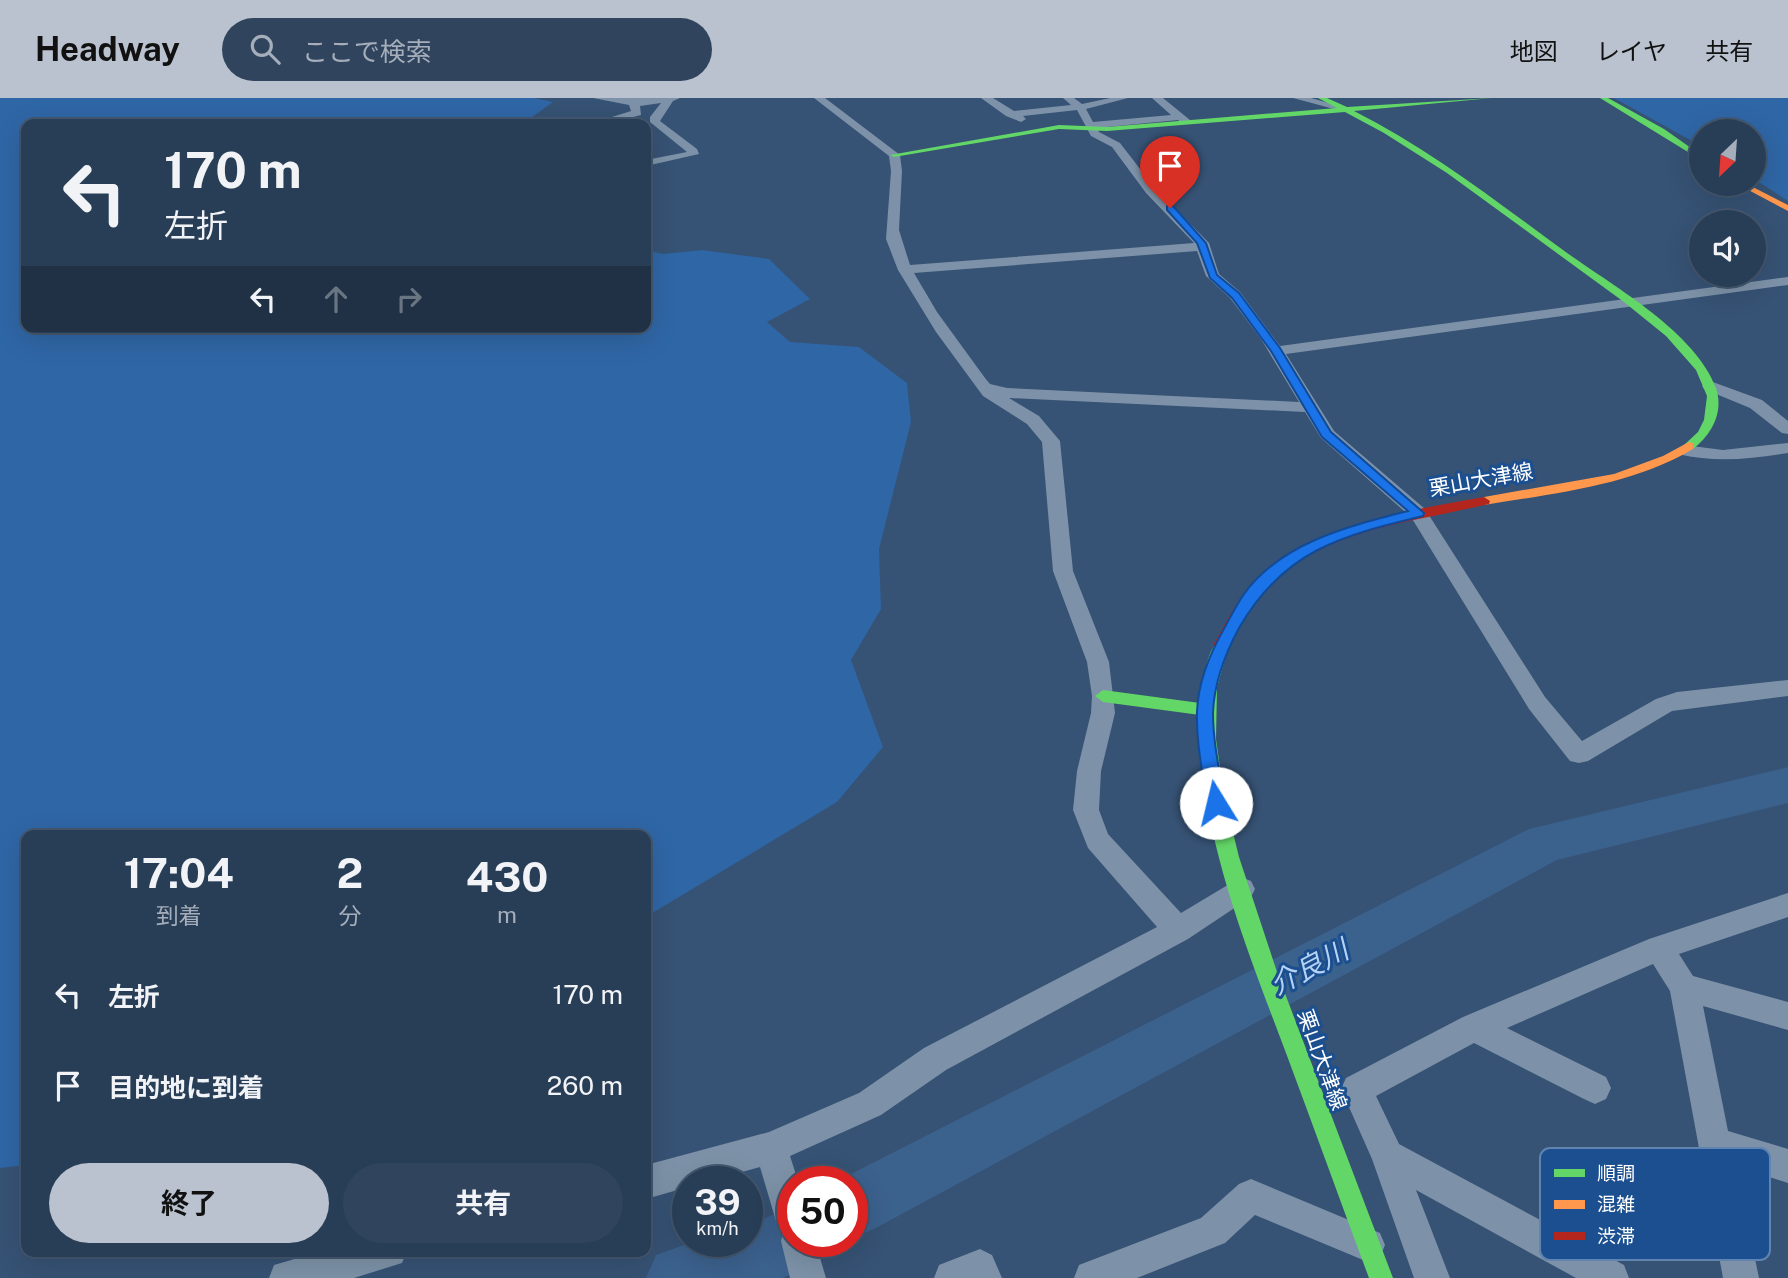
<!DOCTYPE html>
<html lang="ja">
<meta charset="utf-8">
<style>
:root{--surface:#283e57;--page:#30455d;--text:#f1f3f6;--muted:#a5aeba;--line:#44576d;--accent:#b9c2ce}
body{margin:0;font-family:"Public Sans","Noto Sans JP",sans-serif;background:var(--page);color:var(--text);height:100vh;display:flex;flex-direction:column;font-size:26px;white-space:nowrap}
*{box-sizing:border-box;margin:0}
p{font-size:23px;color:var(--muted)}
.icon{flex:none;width:38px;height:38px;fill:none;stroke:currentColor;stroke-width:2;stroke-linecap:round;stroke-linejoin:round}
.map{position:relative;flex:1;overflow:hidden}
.side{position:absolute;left:21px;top:732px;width:630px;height:427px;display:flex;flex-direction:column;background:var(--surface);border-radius:14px;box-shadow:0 7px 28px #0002,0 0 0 2px var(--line)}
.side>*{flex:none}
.guide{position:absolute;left:21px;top:21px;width:630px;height:214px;border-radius:14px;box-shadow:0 7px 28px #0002,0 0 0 2px var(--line);background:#283e57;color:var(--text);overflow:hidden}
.needle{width:46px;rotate:205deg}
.buttons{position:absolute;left:1689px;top:21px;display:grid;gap:14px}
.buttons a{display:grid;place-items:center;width:77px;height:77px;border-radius:50%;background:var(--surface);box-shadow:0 7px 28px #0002,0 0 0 2px var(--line);font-size:35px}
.speed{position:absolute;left:672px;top:1068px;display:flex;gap:14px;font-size:35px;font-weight:700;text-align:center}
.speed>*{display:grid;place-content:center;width:91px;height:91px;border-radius:50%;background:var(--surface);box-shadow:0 7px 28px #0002,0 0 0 2px var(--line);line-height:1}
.speed small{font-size:18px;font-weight:400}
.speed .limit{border:10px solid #d22;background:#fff;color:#111}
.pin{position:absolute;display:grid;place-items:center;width:60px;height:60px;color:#fff;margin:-72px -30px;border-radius:50% 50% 50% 0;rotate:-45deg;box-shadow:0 0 7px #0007}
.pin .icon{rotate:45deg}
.me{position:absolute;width:77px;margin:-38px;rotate:351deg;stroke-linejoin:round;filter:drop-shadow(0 0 5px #0008)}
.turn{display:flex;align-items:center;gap:24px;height:147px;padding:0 28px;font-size:32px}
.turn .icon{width:91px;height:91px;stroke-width:2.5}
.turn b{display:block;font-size:49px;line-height:60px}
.lanes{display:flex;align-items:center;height:66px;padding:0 28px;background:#0003;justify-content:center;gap:35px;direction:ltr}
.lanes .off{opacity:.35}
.eta{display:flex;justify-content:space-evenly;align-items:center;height:119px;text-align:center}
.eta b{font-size:42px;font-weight:700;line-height:49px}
.button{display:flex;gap:14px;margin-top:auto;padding:14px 28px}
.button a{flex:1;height:80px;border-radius:42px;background:var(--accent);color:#111;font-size:28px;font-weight:700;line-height:80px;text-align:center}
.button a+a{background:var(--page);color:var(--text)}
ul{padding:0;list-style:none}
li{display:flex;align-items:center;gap:21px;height:91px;padding:0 28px}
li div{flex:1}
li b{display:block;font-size:26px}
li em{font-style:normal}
header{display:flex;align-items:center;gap:42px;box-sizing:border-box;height:98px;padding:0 35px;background:var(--accent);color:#111}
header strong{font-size:33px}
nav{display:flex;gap:38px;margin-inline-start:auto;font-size:24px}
.search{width:490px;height:63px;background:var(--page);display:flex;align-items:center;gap:18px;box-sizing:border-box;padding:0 24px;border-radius:38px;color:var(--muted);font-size:26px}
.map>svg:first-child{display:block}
.green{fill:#2f66a5}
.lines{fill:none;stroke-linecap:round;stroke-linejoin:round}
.river{fill:#3b618d;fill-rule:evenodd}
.street{fill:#7d92a8;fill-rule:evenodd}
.fast{fill:#63d668;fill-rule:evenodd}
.slow{fill:#ff974d;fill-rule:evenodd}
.jam{fill:#b3261e;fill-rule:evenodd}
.route{fill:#1a73e8;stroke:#114b97;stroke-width:2}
.labels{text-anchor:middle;stroke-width:6;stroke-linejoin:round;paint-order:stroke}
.street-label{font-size:21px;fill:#fff;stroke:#1b4f8f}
.near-water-label{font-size:28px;font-style:italic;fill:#b5d3f5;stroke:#1b4f8f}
.key{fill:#1b4f8f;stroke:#5f84b1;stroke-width:2}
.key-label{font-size:19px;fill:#fff}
</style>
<header>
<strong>Headway</strong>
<div class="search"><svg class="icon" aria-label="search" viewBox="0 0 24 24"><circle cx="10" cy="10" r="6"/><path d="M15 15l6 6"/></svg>ここで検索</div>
<nav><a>地図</a><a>レイヤ</a><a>共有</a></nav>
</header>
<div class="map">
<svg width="1788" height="1180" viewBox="0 0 1788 1180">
<rect width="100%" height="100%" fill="#365274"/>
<path class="green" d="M 0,0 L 534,0 L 553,4 L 525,24 L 513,26 L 26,26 L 26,229 L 646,229 L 646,152 L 663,156 L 702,152 L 769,161 L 810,201 L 767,224 L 790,244 L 859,249 L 907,285 L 911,324 L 879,451 L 881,511 L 851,562 L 883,649 L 837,704 L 649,817 L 646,827 L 646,737 L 26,737 L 26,1067 L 0,1070 Z
M 1614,0 L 1788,0 L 1788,103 L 1754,81 L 1754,33 L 1701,33 L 1701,48 Z"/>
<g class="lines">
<path class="river" d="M 1788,669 L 1788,705 L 1557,762 L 874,1131 L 852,1140 L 852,1083 L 837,1083 L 1529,731 Z
M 793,1108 L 793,1143 L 824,1143 L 816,1163 L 783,1180 L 646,1180 L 656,1157 L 695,1143 L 747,1143 L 747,1128 Z"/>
<path class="street" d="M 593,0 L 680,0 L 673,3 L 660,23 L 697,51 L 699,56 L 646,68 L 646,62 L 687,54 L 650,24 L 650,19 L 661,5 L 640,8 L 641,17 L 606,26 L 590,26 L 631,13 L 629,7 Z
M 814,0 L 825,0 L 900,57 L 902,73 L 899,132 L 910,167 L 1194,145 L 1146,95 L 1112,49 L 1091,38 L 1077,12 L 1023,18 L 1026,21 L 1021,24 L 1006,18 L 981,0 L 993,0 L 1014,13 L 1071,7 L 1063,0 L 1074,0 L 1082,6 L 1110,0 L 1128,0 L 1086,11 L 1093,24 L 1171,17 L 1152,0 L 1163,0 L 1190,22 L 1190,26 L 1182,26 L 1178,22 L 1097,30 L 1099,34 L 1120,45 L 1154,89 L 1209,145 L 1219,176 L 1240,194 L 1280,248 L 1788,179 L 1788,187 L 1286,256 L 1334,333 L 1425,411 L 1545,599 L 1582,643 L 1656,601 L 1677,594 L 1788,582 L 1788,598 L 1672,613 L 1588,663 L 1579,665 L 1570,663 L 1529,611 L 1411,419 L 1321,340 L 1305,314 L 1009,300 L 1039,318 L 1060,343 L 1073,473 L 1109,564 L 1115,615 L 1101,673 L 1099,712 L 1108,736 L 1181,815 L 1241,779 L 1251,783 L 1255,791 L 1251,799 L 1188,841 L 946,972 L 881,1017 L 790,1058 L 798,1083 L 793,1083 L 793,1143 L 815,1143 L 826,1180 L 790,1180 L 781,1143 L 783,1136 L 776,1123 L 760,1069 L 710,1083 L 688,1083 L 688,1089 L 646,1101 L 646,1067 L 769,1034 L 859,995 L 924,950 L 1157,829 L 1088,750 L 1073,712 L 1077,673 L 1091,615 L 1092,598 L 1087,564 L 1053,473 L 1042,344 L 1027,326 L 983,298 L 936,234 L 898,172 L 886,141 L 891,73 L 889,58 ZM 1197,153 L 1206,178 L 1230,200 L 1261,241 L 1299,304 L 1007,290 L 990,286 L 985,280 L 937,214 L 914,175 Z
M 1293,0 L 1311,0 L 1354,12 L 1349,15 Z
M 1710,283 L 1762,302 L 1788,323 L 1788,336 L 1782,335 L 1750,310 L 1704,291 L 1702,288 Z
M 1788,345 L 1788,355 C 1750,361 1716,365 1678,356 L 1675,352 L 1684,347 L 1723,352 Z
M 1788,795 L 1788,819 L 1679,856 L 1693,878 L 1788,904 L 1788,932 L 1703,908 L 1728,1033 L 1788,1051 L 1788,1085 L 1736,1068 L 1759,1180 L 1723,1180 L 1670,893 L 1653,866 L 1507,930 L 1606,979 L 1611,990 L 1606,1001 L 1595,1006 L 1584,1001 L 1474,945 L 1376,998 L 1399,1046 L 1624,1167 L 1629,1180 L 1576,1180 L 1416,1092 L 1450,1180 L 1414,1180 L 1372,1061 L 1341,991 L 1346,980 L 1463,919 L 1649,841 Z
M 1251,1081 L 1380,1135 L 1385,1147 L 1380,1159 L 1368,1164 L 1255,1117 L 1225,1145 L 1137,1180 L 1074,1180 L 1079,1167 L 1201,1120 L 1239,1086 Z
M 980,1151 L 992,1157 L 1002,1180 L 934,1180 L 939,1167 Z
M 322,1153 L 407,1153 L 402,1165 L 354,1180 L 269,1180 L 274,1167 Z"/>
<path class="fast" d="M 1318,0 L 1327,0 L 1347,9 L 1492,0 L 1354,13 C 1429,51 1496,103 1563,152 C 1611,187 1695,233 1716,290 C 1724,314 1712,336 1693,351 L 1685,351 L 1683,348 L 1698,334 L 1704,322 L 1707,298 L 1696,272 L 1666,238 L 1624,204 L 1447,75 L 1384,35 L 1345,14 L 1107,33 L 1059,31 L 894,59 L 890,57 L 1059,27 L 1107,29 L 1337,10 Z
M 1600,0 L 1608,0 L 1664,31 L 1701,57 L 1701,62 Z
M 1221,542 L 1229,547 L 1217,589 L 1216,641 L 1224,698 L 1239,759 L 1278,877 L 1393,1180 L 1369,1180 C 1341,1105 1314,1030 1286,955 C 1247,851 1197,730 1200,617 L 1103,604 L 1095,598 L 1103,592 L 1200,605 C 1201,591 1207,546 1221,542 Z"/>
<path class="slow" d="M 1737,86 L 1747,86 L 1788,107 L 1788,113 Z
M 1689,344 L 1693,345 L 1693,351 C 1630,388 1556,395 1484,407 L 1478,403 L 1484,399 L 1614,376 L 1663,358 Z"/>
<path class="jam" d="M 1484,399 L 1490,403 L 1489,406 C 1405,426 1317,431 1256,500 C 1244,515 1236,534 1226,551 L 1221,552 L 1213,547 C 1224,529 1233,508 1248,492 C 1309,427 1400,414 1484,399 Z"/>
</g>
<path class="route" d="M 1167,108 L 1173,108 L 1206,145 L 1217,177 L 1239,195 L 1280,250 L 1331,334 L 1424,415 L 1423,418 C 1341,438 1284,452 1239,530 C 1225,556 1214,585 1213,615 C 1213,645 1220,675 1225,705 L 1222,710 L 1210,710 L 1207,705 C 1203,675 1196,645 1197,614 C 1198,583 1210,555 1225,529 C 1231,518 1237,506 1244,496 C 1282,444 1349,428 1408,413 L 1322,339 L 1271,253 L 1232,200 L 1210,180 L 1197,145 L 1167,112 Z"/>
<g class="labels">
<g class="street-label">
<text transform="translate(1481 382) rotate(-10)" y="7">栗山大津線</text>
<text transform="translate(1322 962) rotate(70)" y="7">栗山大津線</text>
</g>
<g class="near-water-label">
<text transform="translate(1309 869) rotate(-28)" y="10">介良川</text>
</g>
</g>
<rect x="1540" y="1050" width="230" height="112" rx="10" class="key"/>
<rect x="1554" y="1071" width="31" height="8" fill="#63d668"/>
<rect x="1554" y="1102" width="31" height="9" fill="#ff974d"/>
<rect x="1554" y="1134" width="31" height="8" fill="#b3261e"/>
<g class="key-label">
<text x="1597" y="1082">順調</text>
<text x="1597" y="1113">混雑</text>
<text x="1597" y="1145">渋滞</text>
</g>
</svg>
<div class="buttons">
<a><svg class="needle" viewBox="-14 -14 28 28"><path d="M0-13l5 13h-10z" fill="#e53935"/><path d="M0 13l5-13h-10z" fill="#a5aeba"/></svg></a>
<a><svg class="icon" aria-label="sound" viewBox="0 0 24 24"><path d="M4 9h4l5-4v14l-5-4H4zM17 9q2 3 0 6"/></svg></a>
</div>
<div class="speed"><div>39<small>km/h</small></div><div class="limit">50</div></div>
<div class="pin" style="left:1170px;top:110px;background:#d93025"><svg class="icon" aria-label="arrive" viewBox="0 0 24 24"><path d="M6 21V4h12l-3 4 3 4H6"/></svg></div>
<svg class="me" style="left:1216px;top:705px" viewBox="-20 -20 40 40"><circle r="19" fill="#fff"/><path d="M0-13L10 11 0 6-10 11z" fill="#1a73e8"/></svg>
<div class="guide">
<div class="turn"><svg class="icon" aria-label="left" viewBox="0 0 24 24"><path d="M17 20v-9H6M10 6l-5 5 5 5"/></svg><div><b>170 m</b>左折</div></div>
<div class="lanes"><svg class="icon" aria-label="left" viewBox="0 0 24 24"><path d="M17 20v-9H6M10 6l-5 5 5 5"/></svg><svg class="icon off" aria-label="ahead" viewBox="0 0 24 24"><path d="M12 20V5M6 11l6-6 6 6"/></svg><svg class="icon off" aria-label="right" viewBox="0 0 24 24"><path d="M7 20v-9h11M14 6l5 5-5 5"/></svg></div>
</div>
<section class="side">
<div class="eta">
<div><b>17:04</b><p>到着</p></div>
<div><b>2</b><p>分</p></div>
<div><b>430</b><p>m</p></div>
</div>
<ul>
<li><svg class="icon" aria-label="left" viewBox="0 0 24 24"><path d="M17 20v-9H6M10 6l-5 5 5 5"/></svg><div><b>左折</b></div><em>170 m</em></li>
<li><svg class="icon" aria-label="arrive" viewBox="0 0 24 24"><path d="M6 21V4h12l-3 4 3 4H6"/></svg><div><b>目的地に到着</b></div><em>260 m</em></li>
</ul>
<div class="button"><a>終了</a><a>共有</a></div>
</section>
</div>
